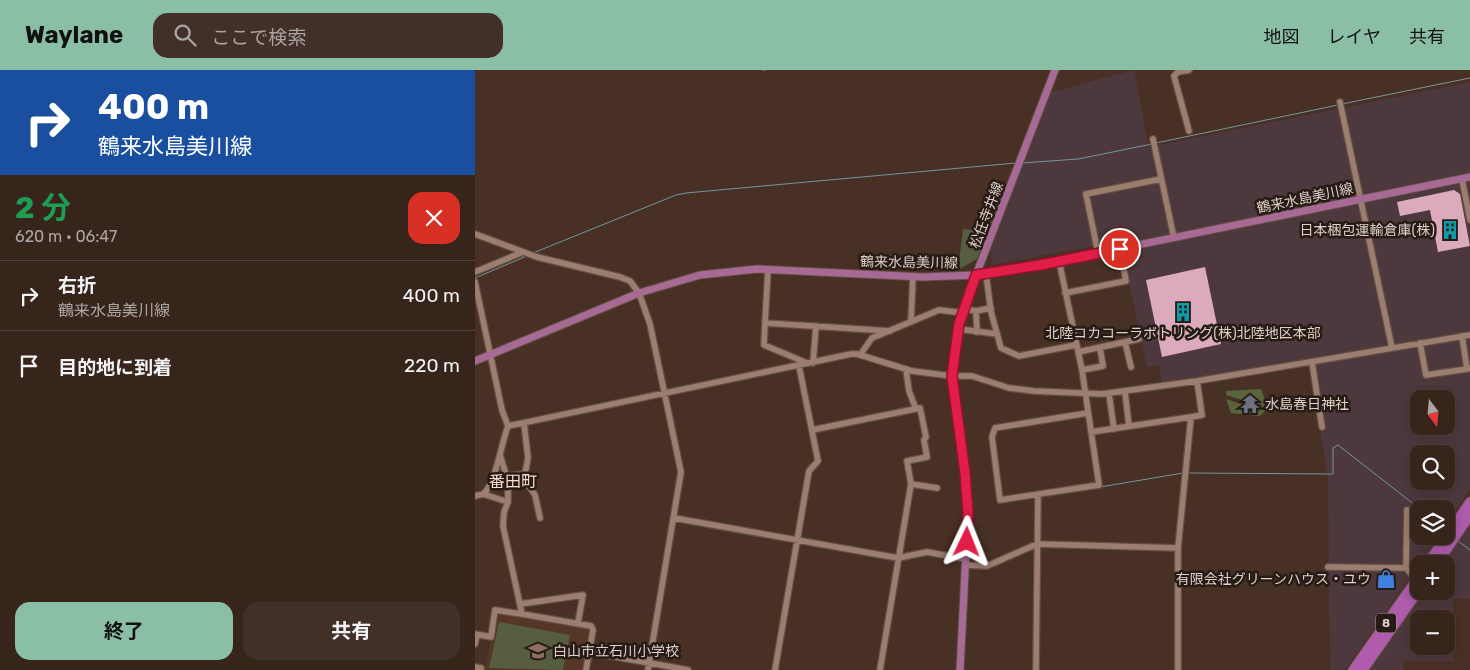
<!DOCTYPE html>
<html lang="ja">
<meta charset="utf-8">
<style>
:root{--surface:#37241b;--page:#423028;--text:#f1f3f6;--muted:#aaa4a3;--line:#51413a;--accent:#8abfa5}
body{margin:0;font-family:Rubik,"Noto Sans JP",sans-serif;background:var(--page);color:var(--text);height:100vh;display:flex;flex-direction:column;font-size:19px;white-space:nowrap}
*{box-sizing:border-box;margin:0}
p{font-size:16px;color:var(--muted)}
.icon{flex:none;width:28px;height:28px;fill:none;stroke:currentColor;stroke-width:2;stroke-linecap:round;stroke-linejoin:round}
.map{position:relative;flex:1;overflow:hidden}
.drawer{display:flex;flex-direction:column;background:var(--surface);width:475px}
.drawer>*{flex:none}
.hud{background:#1a4fa0;color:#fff;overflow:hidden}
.needle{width:32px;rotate:164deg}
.buttons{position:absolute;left:935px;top:320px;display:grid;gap:10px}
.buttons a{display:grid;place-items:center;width:45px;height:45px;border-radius:10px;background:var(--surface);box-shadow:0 2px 12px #0003,0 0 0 1px var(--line);font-size:25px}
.pin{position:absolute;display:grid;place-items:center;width:42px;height:42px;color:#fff;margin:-21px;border:2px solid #fff;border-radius:50%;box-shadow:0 1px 5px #0007}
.me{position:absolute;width:55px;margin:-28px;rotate:2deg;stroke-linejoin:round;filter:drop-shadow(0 0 4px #0008)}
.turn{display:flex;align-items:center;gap:18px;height:105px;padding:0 15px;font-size:22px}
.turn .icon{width:65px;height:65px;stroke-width:2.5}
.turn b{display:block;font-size:35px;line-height:42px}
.round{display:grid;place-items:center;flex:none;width:52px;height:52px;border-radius:15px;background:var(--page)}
.head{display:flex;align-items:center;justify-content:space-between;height:85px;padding:0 15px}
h1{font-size:30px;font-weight:700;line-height:38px;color:#1e9e55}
.button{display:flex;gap:10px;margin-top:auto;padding:10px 15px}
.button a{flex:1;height:58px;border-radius:15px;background:var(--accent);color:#111;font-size:20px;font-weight:700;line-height:58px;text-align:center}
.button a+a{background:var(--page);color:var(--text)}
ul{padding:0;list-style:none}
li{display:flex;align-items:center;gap:15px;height:70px;padding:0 15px;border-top:1px solid var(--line)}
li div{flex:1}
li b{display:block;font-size:19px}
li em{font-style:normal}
header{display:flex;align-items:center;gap:30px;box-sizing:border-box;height:70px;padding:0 25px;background:var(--accent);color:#111}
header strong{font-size:24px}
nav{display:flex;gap:28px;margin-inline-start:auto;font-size:18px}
.search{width:350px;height:45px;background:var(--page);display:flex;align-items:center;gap:12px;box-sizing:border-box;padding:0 18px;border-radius:15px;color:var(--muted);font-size:19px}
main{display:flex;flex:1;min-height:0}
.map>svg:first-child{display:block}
.built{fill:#563727}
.industrial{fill:#4d383d;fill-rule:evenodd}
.green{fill:#565e3f}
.forest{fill:#59643c}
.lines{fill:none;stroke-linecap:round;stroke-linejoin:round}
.stream{stroke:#75969e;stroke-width:1}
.building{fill:#dbabbd}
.minor-casing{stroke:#644f44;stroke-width:8}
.major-casing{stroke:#644f44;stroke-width:9}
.highway-casing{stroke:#644f44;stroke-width:11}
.minor{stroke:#9c7e70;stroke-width:5.5}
.major{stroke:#a76a95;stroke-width:7}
.highway{stroke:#af5cad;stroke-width:9}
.route-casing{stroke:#92132f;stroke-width:12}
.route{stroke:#e11d48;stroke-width:9}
.labels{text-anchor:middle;stroke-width:5;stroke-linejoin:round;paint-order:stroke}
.shield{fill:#271b16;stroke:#a89992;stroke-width:1}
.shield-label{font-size:12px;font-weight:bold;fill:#dfcfc7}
.street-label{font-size:14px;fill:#dfcfc7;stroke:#271b16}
.poi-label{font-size:14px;fill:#dfcfc7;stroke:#271b16;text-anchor:end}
.quarter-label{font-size:16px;fill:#fbdaca;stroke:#271b16}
</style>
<header>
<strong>Waylane</strong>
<div class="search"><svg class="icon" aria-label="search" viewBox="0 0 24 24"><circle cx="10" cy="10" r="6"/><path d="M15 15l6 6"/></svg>ここで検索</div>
<nav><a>地図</a><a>レイヤ</a><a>共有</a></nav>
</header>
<main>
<section class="drawer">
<div class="hud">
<div class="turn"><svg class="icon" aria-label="right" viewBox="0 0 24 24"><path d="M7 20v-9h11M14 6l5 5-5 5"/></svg><div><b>400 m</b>鶴来水島美川線</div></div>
</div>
<div class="head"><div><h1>2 分</h1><p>620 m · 06:47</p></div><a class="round" style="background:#d93025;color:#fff"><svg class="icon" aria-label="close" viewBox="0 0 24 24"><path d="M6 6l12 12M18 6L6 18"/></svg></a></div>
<ul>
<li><svg class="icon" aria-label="right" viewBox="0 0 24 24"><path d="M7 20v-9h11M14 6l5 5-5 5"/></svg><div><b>右折</b><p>鶴来水島美川線</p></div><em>400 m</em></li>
<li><svg class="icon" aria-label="arrive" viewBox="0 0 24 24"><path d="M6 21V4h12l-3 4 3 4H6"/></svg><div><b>目的地に到着</b></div><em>220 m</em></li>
</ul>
<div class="button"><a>終了</a><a>共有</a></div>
</section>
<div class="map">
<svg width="995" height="600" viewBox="0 0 995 600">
<rect width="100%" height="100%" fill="#493024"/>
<path class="built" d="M 26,544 L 112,558 L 115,562 L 108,600 L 10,600 L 21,546 Z"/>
<path class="industrial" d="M 659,0 L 674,77 L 995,12 L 995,419 L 971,456 L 971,439 L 944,439 L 944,466 L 964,466 L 870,600 L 855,600 L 853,410 L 834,291 L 687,312 L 684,294 L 672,297 L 645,171 L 517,195 L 515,180 L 524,151 L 576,22 ZM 944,329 L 971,329 L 971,356 L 944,356 ZM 944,384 L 971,384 L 971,411 L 944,411 Z
M 995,453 L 995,529 L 978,529 L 978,592 L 928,591 L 928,600 L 893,600 L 948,521 L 971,521 L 971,494 L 967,494 ZM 944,549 L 971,549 L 971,576 L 944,576 Z"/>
<path class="green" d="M 488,159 L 513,161 L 502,189 L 483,200 Z
M 24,552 L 95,565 L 88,600 L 14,598 Z"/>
<path class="forest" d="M 786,319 L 793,338 L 785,346 L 756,343 L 751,329 L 766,334 L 768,339 L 783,342 L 787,335 L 772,328 L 767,330 L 751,325 L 751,321 Z"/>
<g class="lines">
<path class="stream" d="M 287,0 L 291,0
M 867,34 L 995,8
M 681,73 L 863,35
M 547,93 L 603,89 L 677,74
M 58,183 L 201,125 L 211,123 L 541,93
M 0,208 L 52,186
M 714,403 L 858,404 L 858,378 L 863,375 L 945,439
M 625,417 L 708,403
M 983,471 L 995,480"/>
</g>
<path class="building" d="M 979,120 L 985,124 L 995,176 L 963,182 L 955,140 L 925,146 L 922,132 Z
M 730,197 L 746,274 L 687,287 L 671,210 Z"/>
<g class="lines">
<g class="minor-casing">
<path id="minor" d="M 714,0 L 703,2 L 699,6 L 714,61
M 865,32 L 917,278
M 678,69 L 699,168
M 987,109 L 995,150
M 0,164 L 62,187 L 145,207 L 155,211 L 164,223 L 175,254 L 206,402 L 173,600
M 623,183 L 611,124 L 686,109
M 584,191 L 607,300 L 624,415 L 525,430 L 517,367 L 520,358 L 613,343
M 0,202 L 48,182
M 511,204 L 516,242 L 526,278 L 544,286 L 601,275
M 0,212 L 27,340 L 33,356
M 590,223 L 651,211 L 645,179
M 490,239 L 501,241 L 516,238
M 501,241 L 502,262
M 436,252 L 438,206
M 290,253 L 293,200
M 484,259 L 522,264
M 987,266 L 992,299 L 995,298
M 650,272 L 656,297
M 945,273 L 951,305 L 992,299
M 603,282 L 664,269
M 385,285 L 397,268 L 464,240 L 489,243
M 837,292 L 847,357
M 332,293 L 289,275 L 290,253 L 415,261
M 338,293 L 341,256
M 431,299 L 434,321 L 441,339
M 607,300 L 628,296 L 625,278
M 650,322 L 654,356
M 634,324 L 639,359
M 49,353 L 53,388 L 50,404 L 51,412 L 60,425 L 65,448
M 33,356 L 376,284 L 382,284 L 437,301 L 477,306 L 497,306 L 534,318 L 559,321 L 627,324 L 722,311 L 995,265
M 337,360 L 445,338 L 451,367 L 449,370 L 452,387 L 432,391 L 436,414 L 405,600
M 616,362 L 716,347
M 25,385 L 33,411 L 33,432
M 32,406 L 50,404
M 436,414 L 462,418
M 8,424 L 33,432 L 29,442 L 28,456 L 47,544 L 116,556 L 118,560 L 111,600
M 0,426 C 3,425 6,425 8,424 C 20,416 27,371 33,356
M 932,440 L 931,498 L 941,510
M 199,448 L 423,488 L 452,482 L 491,489
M 490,495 L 512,496 L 562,474 L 703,478
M 853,497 L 931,498
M 45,534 L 108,525 L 103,553
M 0,564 L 16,567 L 20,540 L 47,544
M 0,574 L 2,565
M 114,582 L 213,600
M 0,597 L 6,598 L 6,600
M 300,600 L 334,401 L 343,391 L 324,296
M 561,600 L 563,424
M 703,600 L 703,478 L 716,347 L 727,345 L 722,311"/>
</g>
<g class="major-casing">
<path id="major" d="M 0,291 L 164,223 L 225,205 L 282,199 L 448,207 L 501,205 L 565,195 L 995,107
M 485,600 L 493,443 L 490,403 L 477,315 L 481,272 L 485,254 L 501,205 L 580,0"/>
</g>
<g class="highway-casing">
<path id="highway" d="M 952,494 L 995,432
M 962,494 L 995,445
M 878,600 L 944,506
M 888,600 L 944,520"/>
</g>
<use href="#minor" class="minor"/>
<use href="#major" class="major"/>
<use href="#highway" class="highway"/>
</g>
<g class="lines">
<g class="route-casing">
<path id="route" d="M 492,472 L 493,443 L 490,403 L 477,306 L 484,254 L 501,205 L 565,195 L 645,179"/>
</g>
<use href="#route" class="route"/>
</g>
<defs>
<g id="building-bare" transform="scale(1.5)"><path d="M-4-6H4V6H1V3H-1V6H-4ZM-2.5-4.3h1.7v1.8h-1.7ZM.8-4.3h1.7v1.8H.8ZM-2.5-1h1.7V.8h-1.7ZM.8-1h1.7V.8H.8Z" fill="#0f9aa8" stroke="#271b16" stroke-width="2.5" paint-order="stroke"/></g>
<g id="temple-bare" transform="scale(1.5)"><path d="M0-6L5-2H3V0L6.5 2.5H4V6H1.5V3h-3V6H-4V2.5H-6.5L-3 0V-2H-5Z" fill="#6b7280" stroke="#271b16" stroke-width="2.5" paint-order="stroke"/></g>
<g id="shop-bare" transform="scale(1.5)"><path d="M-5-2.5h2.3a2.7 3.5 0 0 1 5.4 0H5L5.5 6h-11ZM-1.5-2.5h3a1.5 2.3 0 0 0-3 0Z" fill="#3f7fe0" stroke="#271b16" stroke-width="2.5" paint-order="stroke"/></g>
<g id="school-bare" transform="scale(1.5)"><path d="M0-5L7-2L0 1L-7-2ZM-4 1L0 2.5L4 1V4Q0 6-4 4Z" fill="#8d6e63" stroke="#271b16" stroke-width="2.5" paint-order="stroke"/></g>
</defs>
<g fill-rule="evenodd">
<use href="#building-bare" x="975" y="160"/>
<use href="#building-bare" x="708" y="242"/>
<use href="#temple-bare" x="775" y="334"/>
<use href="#shop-bare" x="911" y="509"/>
<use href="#school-bare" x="63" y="581"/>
</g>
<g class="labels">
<rect class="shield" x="901" y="543.5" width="20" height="19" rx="4"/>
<g class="shield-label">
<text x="911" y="557">8</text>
</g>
<g class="street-label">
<text transform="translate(830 128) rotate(-12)" y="5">鶴来水島美川線</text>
<text transform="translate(511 145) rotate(-69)" y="5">松任寺井線</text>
<text transform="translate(434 192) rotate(1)" y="5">鶴来水島美川線</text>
</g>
<g class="poi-label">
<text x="960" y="165">日本梱包運輸倉庫(株)</text>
<text x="708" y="268" text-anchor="middle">北陸コカコーラボトリング(株)北陸地区本部</text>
<text x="790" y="339" text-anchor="start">水島春日神社</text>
<text x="896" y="514">有限会社グリーンハウス・ユウ</text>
<text x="78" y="586" text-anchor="start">白山市立石川小学校</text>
</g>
<g class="quarter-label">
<text x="38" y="417">番田町</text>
</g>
</g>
</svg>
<div class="buttons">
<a><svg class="needle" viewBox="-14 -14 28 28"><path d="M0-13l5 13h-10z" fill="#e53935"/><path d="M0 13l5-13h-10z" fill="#aaa4a3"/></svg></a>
<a><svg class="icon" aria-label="search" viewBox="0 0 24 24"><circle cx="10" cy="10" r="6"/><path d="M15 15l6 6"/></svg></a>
<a><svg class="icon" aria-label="layers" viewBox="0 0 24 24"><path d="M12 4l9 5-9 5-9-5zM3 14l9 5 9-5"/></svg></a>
<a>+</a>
<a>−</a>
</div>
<div class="pin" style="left:645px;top:179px;background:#d93025"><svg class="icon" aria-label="arrive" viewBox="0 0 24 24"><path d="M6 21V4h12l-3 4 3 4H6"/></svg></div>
<svg class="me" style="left:492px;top:472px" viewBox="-20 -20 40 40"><path d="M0-17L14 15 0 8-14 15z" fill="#e11d48" stroke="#fff" stroke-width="4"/></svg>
</div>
</main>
